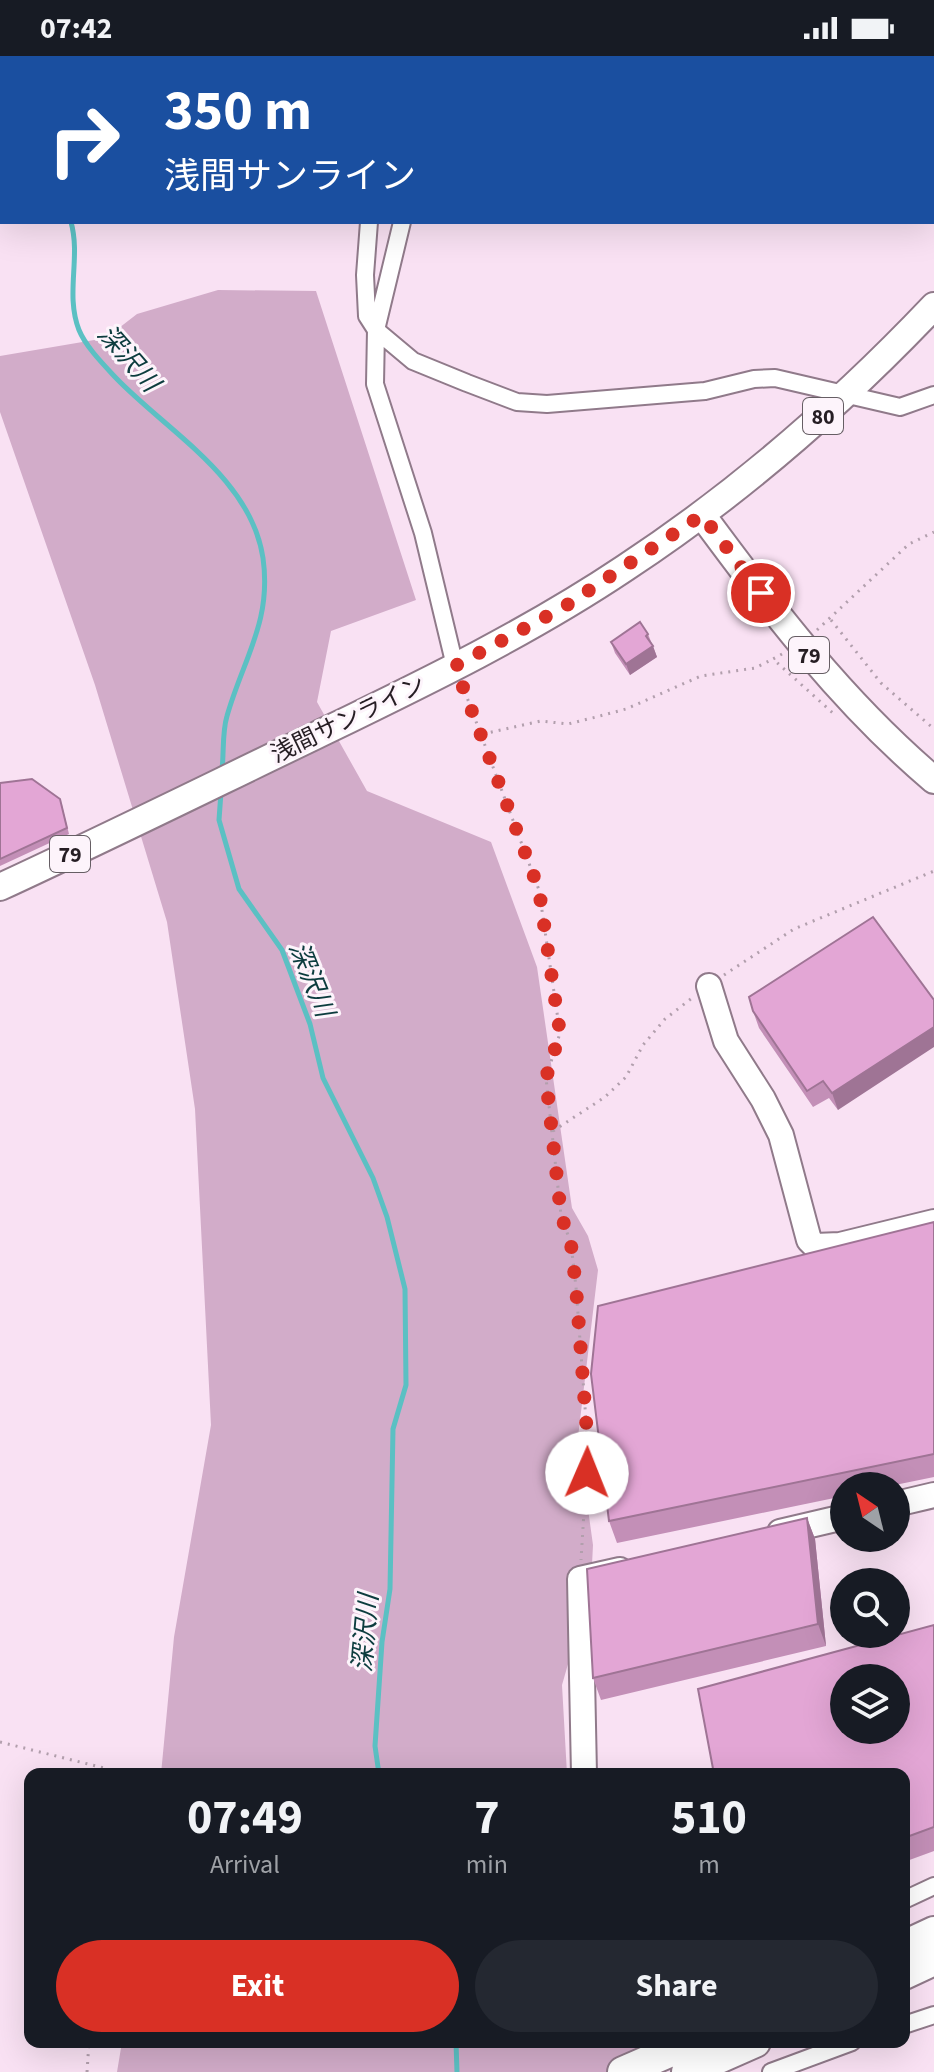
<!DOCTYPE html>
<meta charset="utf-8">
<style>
:root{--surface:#171b24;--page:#242831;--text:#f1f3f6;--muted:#9ea1a6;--accent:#d93025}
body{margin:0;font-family:"Source Sans 3","Noto Sans JP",sans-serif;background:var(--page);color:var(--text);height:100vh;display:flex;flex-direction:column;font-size:30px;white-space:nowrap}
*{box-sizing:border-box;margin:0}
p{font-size:26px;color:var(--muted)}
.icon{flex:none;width:44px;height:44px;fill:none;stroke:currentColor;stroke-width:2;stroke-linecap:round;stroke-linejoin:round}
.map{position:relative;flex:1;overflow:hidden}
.side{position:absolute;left:24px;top:1712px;width:886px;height:280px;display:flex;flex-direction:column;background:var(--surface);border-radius:16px;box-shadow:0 8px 32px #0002}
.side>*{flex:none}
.banner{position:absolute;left:0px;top:0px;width:934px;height:168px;box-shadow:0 8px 32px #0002;background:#1a4fa0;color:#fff;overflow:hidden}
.needle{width:52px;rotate:325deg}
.fabs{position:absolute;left:830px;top:1416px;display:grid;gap:16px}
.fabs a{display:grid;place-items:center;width:80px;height:80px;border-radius:50%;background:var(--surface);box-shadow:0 8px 32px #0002;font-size:40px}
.pin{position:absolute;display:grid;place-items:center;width:68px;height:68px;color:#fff;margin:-34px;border:4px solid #fff;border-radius:50%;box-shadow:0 2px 8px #0007}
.me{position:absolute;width:88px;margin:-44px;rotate:1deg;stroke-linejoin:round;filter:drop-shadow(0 0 6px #0008)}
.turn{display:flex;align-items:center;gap:28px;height:168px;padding:0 32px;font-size:36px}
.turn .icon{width:104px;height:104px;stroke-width:2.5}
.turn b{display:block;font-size:56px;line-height:68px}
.eta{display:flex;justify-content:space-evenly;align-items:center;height:136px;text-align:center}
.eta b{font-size:48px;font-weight:700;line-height:56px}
.primary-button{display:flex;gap:16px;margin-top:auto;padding:16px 32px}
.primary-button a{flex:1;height:92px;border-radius:48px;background:var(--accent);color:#fff;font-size:32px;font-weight:700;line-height:92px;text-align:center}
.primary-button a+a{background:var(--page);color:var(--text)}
.status{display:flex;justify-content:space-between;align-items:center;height:56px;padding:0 40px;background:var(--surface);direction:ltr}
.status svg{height:22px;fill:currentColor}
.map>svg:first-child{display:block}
.green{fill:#d2acc9}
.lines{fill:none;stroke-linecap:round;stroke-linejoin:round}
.stream{stroke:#5bc0c3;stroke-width:5}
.street-casing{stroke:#907a8a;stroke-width:20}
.secondary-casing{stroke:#907a8a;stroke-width:28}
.primary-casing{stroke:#907a8a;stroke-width:30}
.highway-casing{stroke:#907a8a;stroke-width:34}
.path{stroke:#b29fad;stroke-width:3;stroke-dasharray:2 6;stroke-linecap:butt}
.street{stroke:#fff;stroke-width:16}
.secondary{stroke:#fff;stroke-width:24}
.primary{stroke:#fff;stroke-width:26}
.highway{stroke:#fff;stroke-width:30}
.wall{fill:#c38fb7}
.shaded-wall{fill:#9f7495}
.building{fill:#e3a6d5;stroke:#9f7495;stroke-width:2;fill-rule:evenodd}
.route{stroke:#d93025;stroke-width:14;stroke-dasharray:0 25.2}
.labels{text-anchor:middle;stroke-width:6;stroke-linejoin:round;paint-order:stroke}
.shield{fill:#fdf4fb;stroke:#665e64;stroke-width:2}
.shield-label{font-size:22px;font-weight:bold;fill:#261e24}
.street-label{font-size:24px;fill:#261e24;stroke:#fdf4fb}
.water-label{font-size:26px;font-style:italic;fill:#0c3c3e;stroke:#fdf4fb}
</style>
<div class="status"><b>07:42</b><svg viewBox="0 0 49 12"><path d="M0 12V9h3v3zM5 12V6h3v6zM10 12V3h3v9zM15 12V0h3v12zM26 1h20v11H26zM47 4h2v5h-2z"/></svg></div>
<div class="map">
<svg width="934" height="2016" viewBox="0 0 934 2016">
<rect width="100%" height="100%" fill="#f9e1f3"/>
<path class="green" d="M 218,234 L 316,235 L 416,544 L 331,575 L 317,646 L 367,735 L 491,786 L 537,911 L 572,1152 L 588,1180 L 598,1214 L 578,1381 L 593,1489 L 591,1528 L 562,1629 L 567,1718 L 161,1718 L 174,1581 L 211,1369 L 195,1053 L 167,866 L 95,629 L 0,356 L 0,300 L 106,282 L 137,258 Z
M 122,1986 L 641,1986 L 653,2016 L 117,2016 Z"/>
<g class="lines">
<path class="stream" d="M 0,36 L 2,37
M 71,166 C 81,202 65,238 79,274 C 86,291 103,308 116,322 C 167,375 251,422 263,502 C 272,566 243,603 227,660 C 222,676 224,697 222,714
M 221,736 L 219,764 L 239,833 L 282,894 L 310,968 L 323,1022 L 373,1122 L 387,1161 L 405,1233 L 406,1329 L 393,1373 L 390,1533 L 382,1586 L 375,1690 L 379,1718
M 456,1986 L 457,2016"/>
<g class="street-casing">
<path id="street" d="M 322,0 L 324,2
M 383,0 L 384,2
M 369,166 L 365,219 L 367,260 L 376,274 L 413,305 L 467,327 L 517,346 L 547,348 L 705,335 L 754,323 L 775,322 L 900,351 L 934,339
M 402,166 L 376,274 L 375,328 L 423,477 L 455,610
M 904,1844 L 934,1830
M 904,1969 L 934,1959
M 771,2016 L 852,1986"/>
</g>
<g class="secondary-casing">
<path id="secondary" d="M 709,930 L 726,985 L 763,1043 L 781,1079 L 809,1184 L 815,1190 L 840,1189 L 934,1166
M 896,1448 L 934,1439
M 780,1476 L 844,1461
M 584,1718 L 580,1523 L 620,1514"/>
</g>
<g class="primary-casing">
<path id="primary" d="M 702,459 C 772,554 843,647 934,724
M 0,831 C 106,782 211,730 317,679 C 422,628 528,577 625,512 C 739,437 840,349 934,250"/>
</g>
<g class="highway-casing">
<path id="highway" d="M 904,1890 L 934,1876
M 904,1918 L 934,1904
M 623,2016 L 692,1986
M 687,2016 L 755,1986"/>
</g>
<path class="path" d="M 831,564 L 881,627 L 934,673
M 817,574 L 909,488 L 934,476
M 782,598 L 773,603 L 834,658
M 462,628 L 539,834 L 560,977 L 546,1022 L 561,1159 L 571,1188 L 576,1231 L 588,1391 L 581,1504
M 483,678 L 541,665 L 568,668 L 596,661 L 626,653 L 701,620 L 755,612 L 773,603
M 724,919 L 794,873 L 934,815
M 553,1075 L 605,1041 L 626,1021 L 643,989 L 665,963 L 692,942
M 0,1686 L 104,1712 L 111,1718
M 87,2016 L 89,1986"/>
<use href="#street" class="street"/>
<use href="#secondary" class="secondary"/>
<use href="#primary" class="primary"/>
<use href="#highway" class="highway"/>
</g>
<path class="wall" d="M 648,578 L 657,601 L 630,619 L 615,597 L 611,586 Z
M 0,727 L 62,749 L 69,778 L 0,810 Z
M 873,861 L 838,1054 L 829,1042 L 813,1051 L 759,972 L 753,955 Z
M 934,1166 L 934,1421 L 890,1430 L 844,1430 L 844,1440 L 617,1487 L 609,1465 Z
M 807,1462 L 815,1483 L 826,1590 L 601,1644 L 593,1622 Z
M 934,1569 L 934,1795 L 904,1806 L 904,1718 Z"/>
<path class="shaded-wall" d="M 653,590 L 657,601 L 630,619 L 626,608 Z
M 934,971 L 934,991 L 838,1054 L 832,1037 Z
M 807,1462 L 815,1483 L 826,1590 L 818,1568 Z"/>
<path class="building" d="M 640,566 L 648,578 L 646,580 L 653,590 L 626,608 L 611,586 Z
M 32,723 L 60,743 L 67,772 L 0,803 L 0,727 Z
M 873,861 L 934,944 L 934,971 L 832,1037 L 823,1025 L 807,1035 L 753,955 L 749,941 Z
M 934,1166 L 934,1398 L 609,1465 L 591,1318 L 598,1250 Z
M 807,1462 L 818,1568 L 593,1622 L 587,1513 Z
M 934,1569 L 934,1771 L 904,1782 L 904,1718 L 714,1718 L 698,1633 ZM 844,1622 L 896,1622 L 896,1674 L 844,1674 Z"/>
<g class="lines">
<path class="route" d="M 587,1417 L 588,1391 L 576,1231 L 571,1188 L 561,1159 L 546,1022 L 560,977 L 539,834 L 455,610 L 564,551 L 702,459 L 761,537"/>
</g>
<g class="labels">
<g class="shield">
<rect x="803" y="342" width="40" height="36" rx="6"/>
<rect x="789" y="581" width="40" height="36" rx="6"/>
<rect x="50" y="780" width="40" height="36" rx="6"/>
</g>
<g class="shield-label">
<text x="823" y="368">80</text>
<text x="809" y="607">79</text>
<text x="70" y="806">79</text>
</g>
<g class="street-label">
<text transform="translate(348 663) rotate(-26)" y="8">浅間サンライン</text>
</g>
<g class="water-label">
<text transform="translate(129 302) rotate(49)" y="9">深沢川</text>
<text transform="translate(312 923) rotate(68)" y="9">深沢川</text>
<text transform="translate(365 1577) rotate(-85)" y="9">深沢川</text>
</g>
</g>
</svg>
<div class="fabs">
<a><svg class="needle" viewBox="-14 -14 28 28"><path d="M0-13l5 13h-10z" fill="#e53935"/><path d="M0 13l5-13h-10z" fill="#9ea1a6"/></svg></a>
<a><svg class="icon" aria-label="search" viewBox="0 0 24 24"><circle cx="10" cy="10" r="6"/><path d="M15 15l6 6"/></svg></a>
<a><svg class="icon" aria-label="layers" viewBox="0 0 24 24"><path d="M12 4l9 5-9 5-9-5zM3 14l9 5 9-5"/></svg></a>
</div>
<div class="pin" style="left:761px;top:537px;background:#d93025"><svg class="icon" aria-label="arrive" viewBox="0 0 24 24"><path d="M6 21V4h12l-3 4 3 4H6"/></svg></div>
<svg class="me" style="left:587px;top:1417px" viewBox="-20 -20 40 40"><circle r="19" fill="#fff"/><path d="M0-13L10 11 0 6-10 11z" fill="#d93025"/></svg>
<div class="banner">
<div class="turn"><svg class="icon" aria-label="right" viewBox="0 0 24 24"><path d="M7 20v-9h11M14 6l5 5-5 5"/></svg><div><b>350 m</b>浅間サンライン</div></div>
</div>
<section class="side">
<div class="eta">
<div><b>07:49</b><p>Arrival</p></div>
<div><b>7</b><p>min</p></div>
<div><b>510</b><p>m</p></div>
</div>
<div class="primary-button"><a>Exit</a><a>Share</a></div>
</section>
</div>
